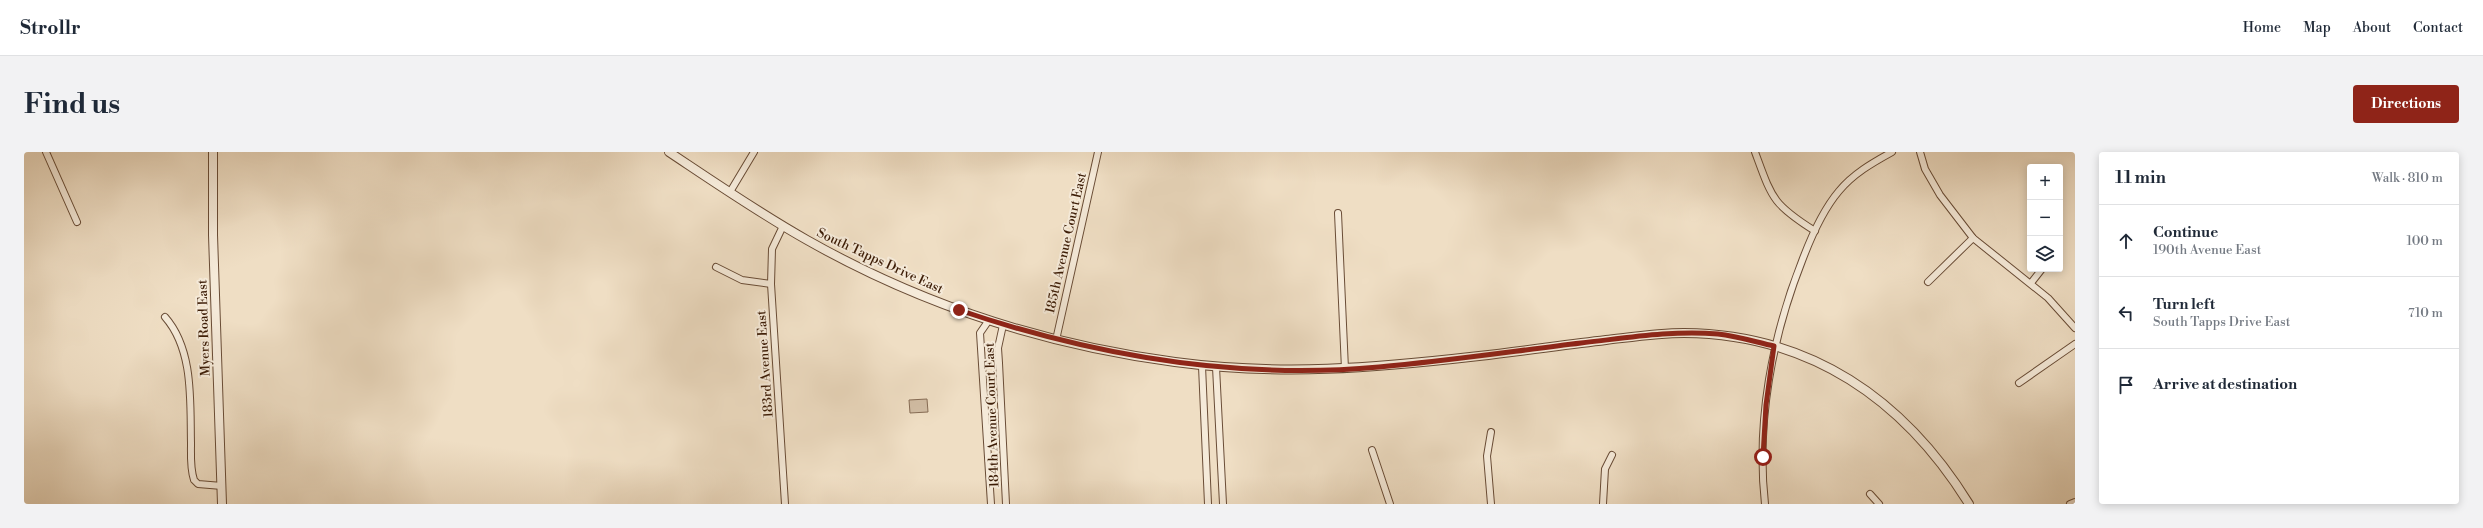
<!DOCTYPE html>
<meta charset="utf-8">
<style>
:root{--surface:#fff;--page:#f2f2f3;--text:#1f2937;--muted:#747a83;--line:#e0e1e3;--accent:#8f2418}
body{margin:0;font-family:"Libre Bodoni",serif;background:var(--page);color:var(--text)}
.controls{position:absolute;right:12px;top:12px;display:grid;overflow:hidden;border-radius:4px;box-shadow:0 2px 10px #0003}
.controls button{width:36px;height:36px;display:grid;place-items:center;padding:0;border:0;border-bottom:1px solid var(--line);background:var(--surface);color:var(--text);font:20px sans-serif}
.stop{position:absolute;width:12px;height:12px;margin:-9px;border:3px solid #8f2418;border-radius:50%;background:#fff}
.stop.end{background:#8f2418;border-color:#fff;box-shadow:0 1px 4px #0008}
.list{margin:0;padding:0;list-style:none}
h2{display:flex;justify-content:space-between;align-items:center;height:52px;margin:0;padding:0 16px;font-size:17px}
h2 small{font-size:13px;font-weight:400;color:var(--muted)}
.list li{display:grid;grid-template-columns:26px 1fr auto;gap:12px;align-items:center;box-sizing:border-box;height:72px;padding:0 16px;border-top:1px solid var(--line)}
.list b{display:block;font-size:15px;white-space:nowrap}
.list p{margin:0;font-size:13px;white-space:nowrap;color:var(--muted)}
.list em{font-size:13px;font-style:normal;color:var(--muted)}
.icon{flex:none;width:22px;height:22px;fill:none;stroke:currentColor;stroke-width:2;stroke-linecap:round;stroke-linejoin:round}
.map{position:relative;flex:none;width:2051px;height:352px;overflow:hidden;border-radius:4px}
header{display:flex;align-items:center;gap:24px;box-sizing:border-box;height:56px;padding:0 20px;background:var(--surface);border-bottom:1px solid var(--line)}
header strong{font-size:19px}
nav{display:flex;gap:22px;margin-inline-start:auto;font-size:14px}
.intro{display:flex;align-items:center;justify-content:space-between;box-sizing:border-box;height:96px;padding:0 24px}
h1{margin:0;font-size:28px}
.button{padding:10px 18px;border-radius:4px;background:var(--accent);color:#fff;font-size:14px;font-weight:700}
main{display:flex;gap:24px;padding:0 24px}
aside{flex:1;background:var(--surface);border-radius:4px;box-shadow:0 2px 10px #0003}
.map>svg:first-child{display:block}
.green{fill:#d1bda4;stroke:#866c55}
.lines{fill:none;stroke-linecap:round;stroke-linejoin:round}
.minor-casing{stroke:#694c36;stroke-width:8}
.tertiary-casing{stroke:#694c36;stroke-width:10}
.minor{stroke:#f5ead9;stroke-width:6}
.tertiary{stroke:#f5ead9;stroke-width:8}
.route{stroke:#8f2418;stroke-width:5}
.labels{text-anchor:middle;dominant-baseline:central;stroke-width:4;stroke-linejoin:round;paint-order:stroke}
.street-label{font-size:13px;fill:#3c1c06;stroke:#f5ead9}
</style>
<header>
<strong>Strollr</strong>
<nav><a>Home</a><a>Map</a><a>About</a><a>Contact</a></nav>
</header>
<div class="intro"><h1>Find us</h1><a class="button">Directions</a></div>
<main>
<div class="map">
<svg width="2051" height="352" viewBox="0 0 2051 352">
<rect width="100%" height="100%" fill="#efdec4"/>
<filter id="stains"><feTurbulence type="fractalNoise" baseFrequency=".005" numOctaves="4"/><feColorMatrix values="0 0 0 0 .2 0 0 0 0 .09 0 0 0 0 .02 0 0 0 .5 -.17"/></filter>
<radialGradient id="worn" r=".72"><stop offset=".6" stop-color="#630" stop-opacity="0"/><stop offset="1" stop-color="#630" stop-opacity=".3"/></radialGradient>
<!-- green -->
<polygon class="green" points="903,247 904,260 886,261 885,248"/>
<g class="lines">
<defs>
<g id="minor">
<polyline points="22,0 53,70"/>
<path d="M 1731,0 C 1748,46 1748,52 1791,79"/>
<polyline points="1896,0 1901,17 1916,43 1949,86 2024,146 2051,176"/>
<polyline points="706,40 730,0"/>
<polyline points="1314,61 1321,217"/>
<polyline points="759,74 748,97 747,132 761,352"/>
<polyline points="692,115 718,128 747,132"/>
<polyline points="1904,130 1949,86"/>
<polyline points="2007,131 2018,117"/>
<path d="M 141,165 C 170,198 166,250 167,291 C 167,304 166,316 170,328 L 174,332 L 198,334"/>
<polyline points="965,168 956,181 967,352"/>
<polyline points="979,173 974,196 975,211 982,352"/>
<polyline points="1032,188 1074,0"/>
<polyline points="1178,214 1184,352"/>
<polyline points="1192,215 1199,352"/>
<polyline points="1995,231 2051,192"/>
<polyline points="1467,280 1463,304 1467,352"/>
<polyline points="1348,298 1366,352"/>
<polyline points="1846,342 1855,352"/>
<polyline points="1579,352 1581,317 1588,303"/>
<path d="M 1741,352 C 1732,270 1748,185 1778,109 C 1787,85 1798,59 1815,39 C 1829,22 1848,11 1868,0"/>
<polyline points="2046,352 2051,350"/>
</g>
<g id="tertiary">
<polyline points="189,0 189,83 198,352"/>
<path d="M 645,0 C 690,30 735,61 783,88 C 896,152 1022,193 1151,210 C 1256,224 1351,216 1455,204 C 1498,199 1540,193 1582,188 C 1608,185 1634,181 1660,181 C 1786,182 1880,247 1945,352"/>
</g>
</defs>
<!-- minor casing -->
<use href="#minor" class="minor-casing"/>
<!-- tertiary casing -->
<use href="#tertiary" class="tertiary-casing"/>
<!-- minor -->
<use href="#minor" class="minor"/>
<!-- tertiary -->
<use href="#tertiary" class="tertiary"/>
</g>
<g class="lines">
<!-- route -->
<path class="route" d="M 935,158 C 1070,204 1212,228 1355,215 C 1423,209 1490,199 1557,191 C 1602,186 1648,178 1694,182 C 1713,184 1732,190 1750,194 L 1742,253 L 1739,305"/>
</g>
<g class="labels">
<!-- street labels -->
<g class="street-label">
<text transform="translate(1042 91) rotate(-77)">185th Avenue Court East</text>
<text transform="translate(856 109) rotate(25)">South Tapps Drive East</text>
<text transform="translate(180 176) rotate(-92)">Myers Road East</text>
<text transform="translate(741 212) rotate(-94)">183rd Avenue East</text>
<text transform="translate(968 263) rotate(-92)">184th Avenue Court East</text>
</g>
</g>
<rect width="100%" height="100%" filter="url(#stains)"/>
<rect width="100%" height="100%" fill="url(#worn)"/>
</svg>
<div class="controls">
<button>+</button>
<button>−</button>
<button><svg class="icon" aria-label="layers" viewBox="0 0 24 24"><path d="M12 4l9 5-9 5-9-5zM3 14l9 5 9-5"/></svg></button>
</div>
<div class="stop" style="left:1739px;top:305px"></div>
<div class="stop end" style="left:935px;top:158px"></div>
</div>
<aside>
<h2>11 min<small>Walk · 810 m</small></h2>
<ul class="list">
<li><svg class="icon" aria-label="ahead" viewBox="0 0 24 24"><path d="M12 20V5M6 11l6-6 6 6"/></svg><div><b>Continue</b><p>190th Avenue East</p></div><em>100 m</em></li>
<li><svg class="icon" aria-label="left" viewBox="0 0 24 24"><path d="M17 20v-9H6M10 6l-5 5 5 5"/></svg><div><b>Turn left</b><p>South Tapps Drive East</p></div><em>710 m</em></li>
<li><svg class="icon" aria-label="arrive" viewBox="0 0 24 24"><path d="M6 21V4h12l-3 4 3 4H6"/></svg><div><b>Arrive at destination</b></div></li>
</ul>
</aside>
</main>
